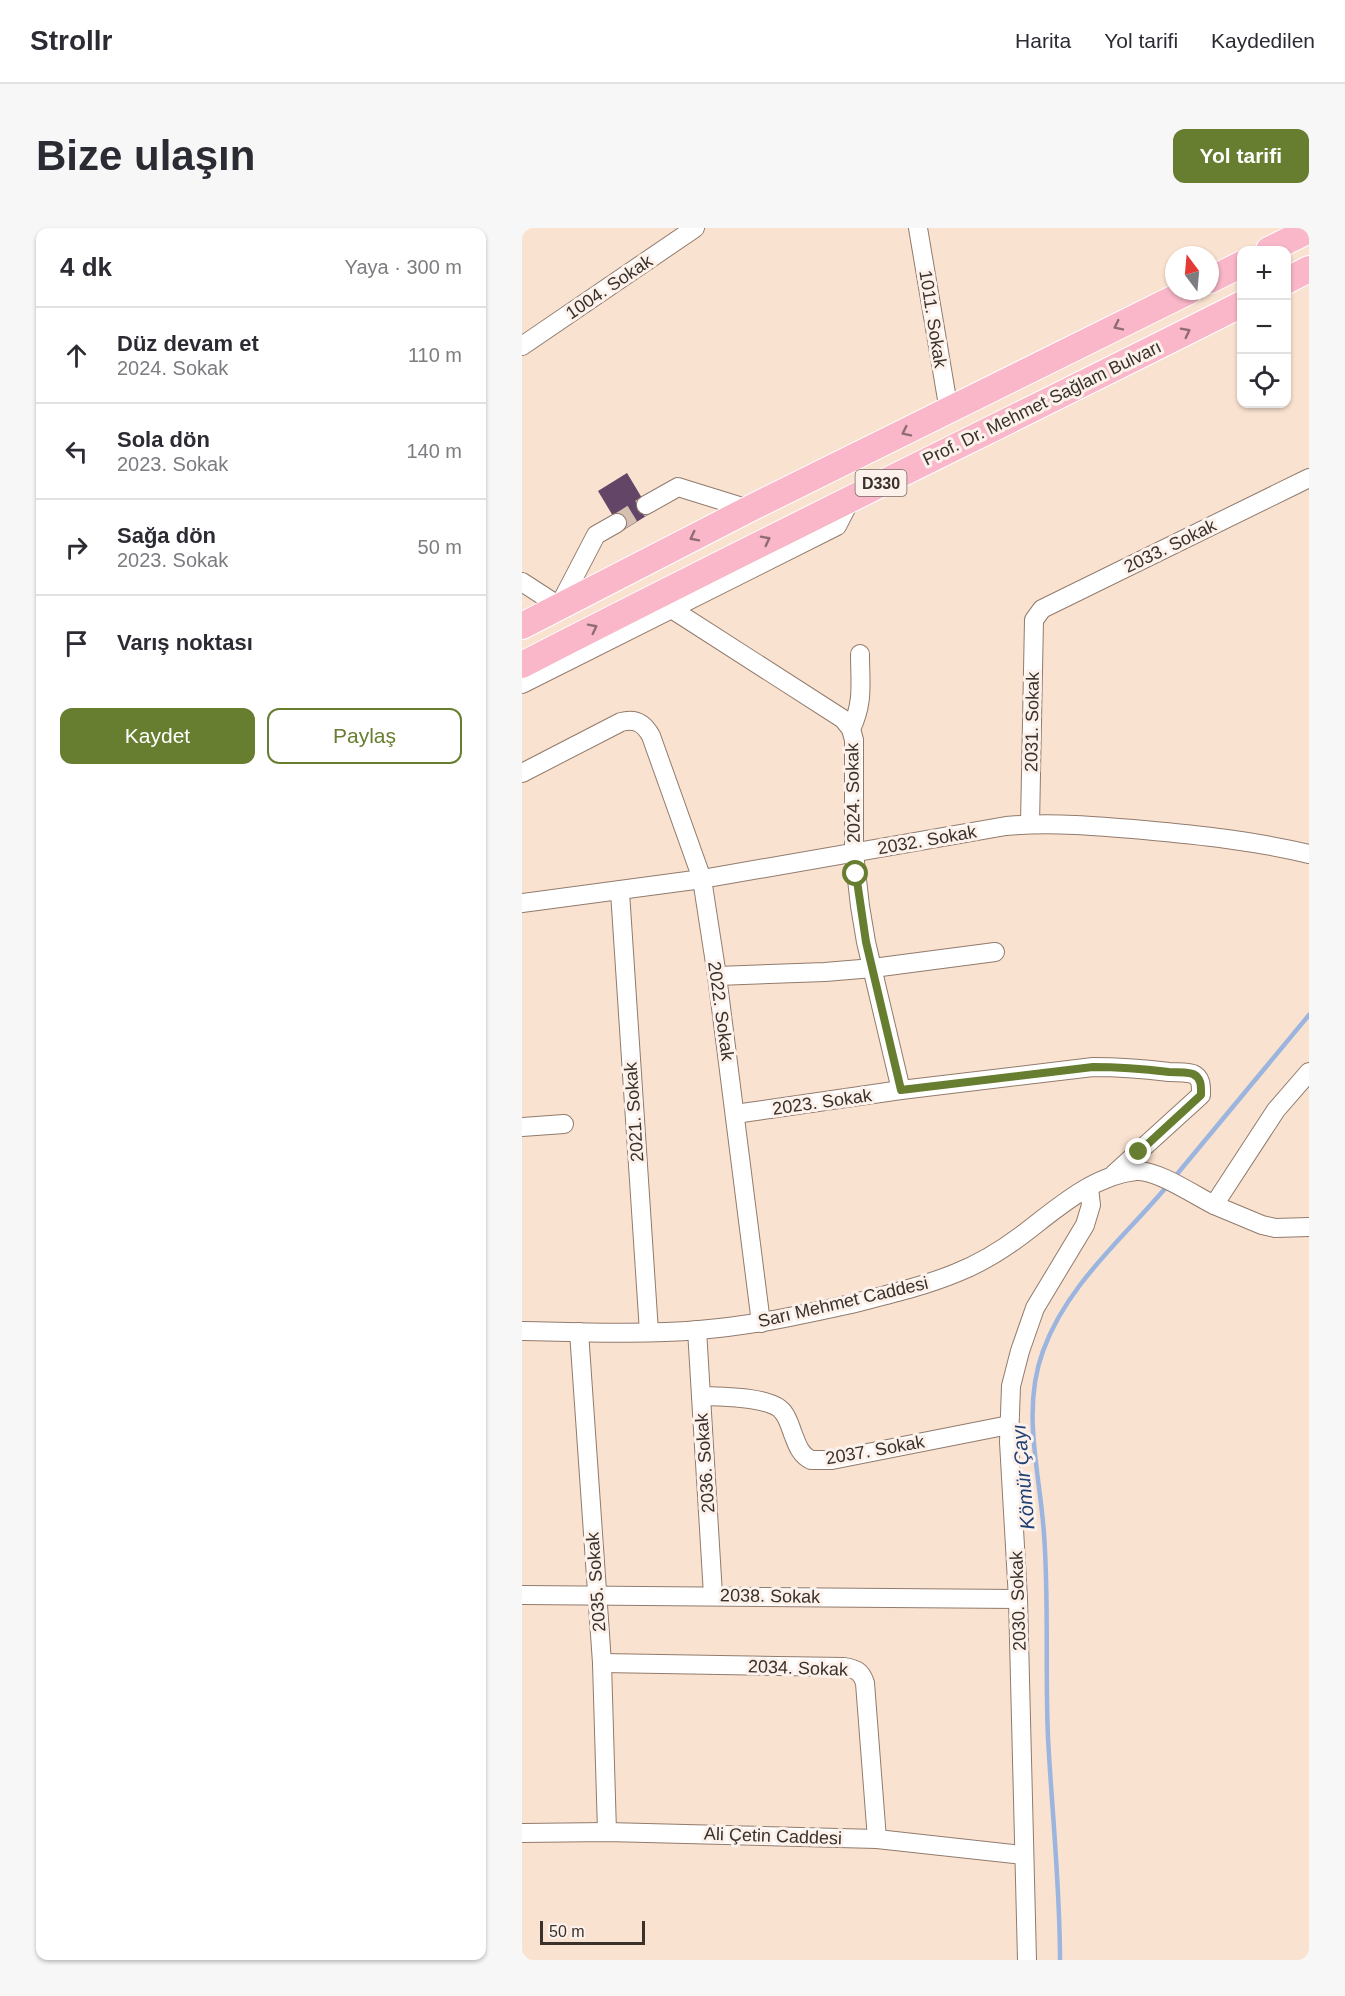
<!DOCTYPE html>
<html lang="tr">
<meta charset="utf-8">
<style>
:root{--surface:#fff;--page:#f7f7f7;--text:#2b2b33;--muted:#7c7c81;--line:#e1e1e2;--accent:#677d2f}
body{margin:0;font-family:Arial,sans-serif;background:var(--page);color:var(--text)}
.controls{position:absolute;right:18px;top:18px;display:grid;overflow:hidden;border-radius:12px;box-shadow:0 2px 4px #0004}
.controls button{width:54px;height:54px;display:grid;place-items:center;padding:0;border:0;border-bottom:2px solid var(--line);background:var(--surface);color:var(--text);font:30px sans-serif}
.compass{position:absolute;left:643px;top:18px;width:54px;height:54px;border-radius:50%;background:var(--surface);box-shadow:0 2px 4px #0004;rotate:344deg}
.scale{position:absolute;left:18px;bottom:15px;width:105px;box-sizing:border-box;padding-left:6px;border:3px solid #3a312b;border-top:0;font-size:16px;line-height:21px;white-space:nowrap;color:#3a312b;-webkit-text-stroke:4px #fcf2eb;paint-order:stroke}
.stop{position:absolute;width:18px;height:18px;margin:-14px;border:4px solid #677d2f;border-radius:50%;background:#fff}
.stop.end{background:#677d2f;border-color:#fff;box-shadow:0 2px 6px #0008}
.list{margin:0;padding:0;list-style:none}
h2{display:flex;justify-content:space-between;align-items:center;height:78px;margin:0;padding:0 24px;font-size:26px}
h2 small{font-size:20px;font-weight:400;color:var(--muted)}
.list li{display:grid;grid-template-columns:39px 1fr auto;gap:18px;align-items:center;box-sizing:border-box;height:96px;padding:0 24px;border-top:2px solid var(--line)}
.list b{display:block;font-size:22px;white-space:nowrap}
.list p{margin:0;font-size:20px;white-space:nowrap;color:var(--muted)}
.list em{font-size:20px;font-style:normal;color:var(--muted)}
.actions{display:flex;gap:12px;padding:18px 24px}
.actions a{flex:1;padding:14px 0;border:2px solid var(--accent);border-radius:12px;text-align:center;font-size:21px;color:var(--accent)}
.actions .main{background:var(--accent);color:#fff}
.icon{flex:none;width:33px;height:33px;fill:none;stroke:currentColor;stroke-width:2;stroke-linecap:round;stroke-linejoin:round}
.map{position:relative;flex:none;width:787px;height:1732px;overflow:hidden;border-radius:12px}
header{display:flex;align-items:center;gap:36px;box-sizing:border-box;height:84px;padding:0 30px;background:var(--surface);border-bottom:2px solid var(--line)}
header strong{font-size:28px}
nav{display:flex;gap:33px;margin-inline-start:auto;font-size:21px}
.intro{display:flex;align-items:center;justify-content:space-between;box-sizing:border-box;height:144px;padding:0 36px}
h1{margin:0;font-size:42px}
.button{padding:15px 27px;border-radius:12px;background:var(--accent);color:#fff;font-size:21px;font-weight:700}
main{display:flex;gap:36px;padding:0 36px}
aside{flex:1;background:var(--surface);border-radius:12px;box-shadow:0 2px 4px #0004}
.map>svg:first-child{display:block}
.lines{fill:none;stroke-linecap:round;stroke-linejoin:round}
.stream{stroke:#9bb5df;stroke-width:4.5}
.building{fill:#634568}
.minor-tunnel{stroke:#d4bfb0;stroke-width:18;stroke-dasharray:18 9;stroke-linecap:butt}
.minor-casing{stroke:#917b6c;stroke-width:20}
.highway-casing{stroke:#fff;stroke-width:28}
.minor{stroke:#fff;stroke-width:18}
.highway{stroke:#f9b7c9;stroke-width:26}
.oneway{stroke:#906d72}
.route{stroke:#677d2f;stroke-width:8}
.labels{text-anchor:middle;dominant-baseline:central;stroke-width:6;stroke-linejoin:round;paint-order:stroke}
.shield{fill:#fcf2eb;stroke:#746b65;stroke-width:1.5}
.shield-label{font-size:16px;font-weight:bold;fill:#3a312b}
.street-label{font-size:18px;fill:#3a312b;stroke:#fcf2eb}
.water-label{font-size:20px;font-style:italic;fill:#214075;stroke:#fcf2eb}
</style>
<header>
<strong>Strollr</strong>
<nav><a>Harita</a><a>Yol tarifi</a><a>Kaydedilen</a></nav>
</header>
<div class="intro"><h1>Bize ulaşın</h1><a class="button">Yol tarifi</a></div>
<main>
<aside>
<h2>4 dk<small>Yaya · 300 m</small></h2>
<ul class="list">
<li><svg class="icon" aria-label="ahead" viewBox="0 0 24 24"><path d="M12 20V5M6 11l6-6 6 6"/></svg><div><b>Düz devam et</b><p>2024. Sokak</p></div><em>110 m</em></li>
<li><svg class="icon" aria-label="left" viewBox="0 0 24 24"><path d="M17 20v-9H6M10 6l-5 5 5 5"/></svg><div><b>Sola dön</b><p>2023. Sokak</p></div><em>140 m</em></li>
<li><svg class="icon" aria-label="right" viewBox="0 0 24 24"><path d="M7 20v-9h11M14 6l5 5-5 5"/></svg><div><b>Sağa dön</b><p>2023. Sokak</p></div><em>50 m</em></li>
<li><svg class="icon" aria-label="arrive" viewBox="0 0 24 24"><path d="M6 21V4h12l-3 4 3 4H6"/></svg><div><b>Varış noktası</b></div></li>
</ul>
<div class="actions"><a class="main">Kaydet</a><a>Paylaş</a></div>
</aside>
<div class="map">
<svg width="787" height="1732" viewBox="0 0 787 1732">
<rect width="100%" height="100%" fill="#fae2d1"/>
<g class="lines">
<!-- stream -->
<g class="stream">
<polyline points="651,951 787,787"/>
<path d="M 538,1732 C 538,1658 530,1584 526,1510 C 523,1442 527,1374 522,1306 C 518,1245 499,1183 521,1123 C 545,1056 602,1010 646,957"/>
</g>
</g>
<!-- building -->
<polygon class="building" points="105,245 129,285 100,303 76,263"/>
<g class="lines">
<!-- minor-tunnel -->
<polyline class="minor-tunnel" points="95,295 124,277"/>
<defs>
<g id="minor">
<polyline points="396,0 427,183"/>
<polyline points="0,118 173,0"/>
<polyline points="124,277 156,259 227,281"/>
<polyline points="0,354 37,378 74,307 95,295"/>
<polyline points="131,369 321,491 329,501 332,512 332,625 338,678 344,714 379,862"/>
<polyline points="0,456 315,298 330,269"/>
<path d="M 329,501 C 342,474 338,455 338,426"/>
<path d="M 0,545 L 99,494 C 113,490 122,495 129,508 L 180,651 L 484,598 C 530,594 576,598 622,602 C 677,607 733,613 787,626"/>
<polyline points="508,596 512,392 520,381 787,250"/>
<polyline points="98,664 127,1104"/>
<polyline points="0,675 180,651 195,748 239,1095"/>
<polyline points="195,748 303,744 351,740 473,724"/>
<path d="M 213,886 L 379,862 L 571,839 C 597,839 622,841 647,844 C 654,844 664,844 671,846 C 680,850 679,859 679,867 L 592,946"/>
<polyline points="0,899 42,896"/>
<polyline points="692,977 740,997 753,1000 787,999"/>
<polyline points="175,1102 191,1367"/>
<path d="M 0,1103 C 59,1104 118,1107 177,1102 C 229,1098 279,1087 329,1076 C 364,1067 400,1059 434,1045 C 457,1036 480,1022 500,1007 C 533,982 571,947 614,943 C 634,941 674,968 692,977 L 754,882 L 787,844"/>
<polyline points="57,1104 80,1435 85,1604"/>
<path d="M 179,1168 C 199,1169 249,1168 261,1184 C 266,1190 268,1198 271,1206 C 275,1216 278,1227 289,1232 L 310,1232 L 487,1197"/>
<polyline points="0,1367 496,1371"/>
<path d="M 80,1435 L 322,1439 C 334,1441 339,1443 343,1455 L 355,1611"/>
<polyline points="0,1605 85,1604 355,1611 501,1627"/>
<polyline points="505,1732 496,1371 487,1214 489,1158 498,1123 513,1080 563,997 569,977 567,960"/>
</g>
<g id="highway">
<polyline points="747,22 787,2"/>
<polyline points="688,52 720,36"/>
<polyline points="764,53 787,41"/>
<polyline points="0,398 227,281 667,63"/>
<path d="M 0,437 C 238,314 480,197 720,76"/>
</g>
</defs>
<!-- minor casing -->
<use href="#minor" class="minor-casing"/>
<!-- highway casing -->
<use href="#highway" class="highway-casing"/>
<!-- minor -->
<use href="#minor" class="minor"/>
<!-- highway -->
<use href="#highway" class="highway"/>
</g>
<!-- one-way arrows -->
<defs><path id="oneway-chevron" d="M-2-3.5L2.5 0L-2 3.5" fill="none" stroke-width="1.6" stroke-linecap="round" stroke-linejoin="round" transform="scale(1.5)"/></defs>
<g class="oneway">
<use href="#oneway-chevron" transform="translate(596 98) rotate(154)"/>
<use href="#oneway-chevron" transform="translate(664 104) rotate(-27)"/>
<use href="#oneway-chevron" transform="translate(384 204) rotate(154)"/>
<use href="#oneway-chevron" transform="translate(172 309) rotate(153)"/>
<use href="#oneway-chevron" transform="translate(244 312) rotate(-27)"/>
<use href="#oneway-chevron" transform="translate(71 400) rotate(-27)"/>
</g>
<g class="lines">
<!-- route -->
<path class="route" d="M 334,646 L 344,714 L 379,862 L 571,839 C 597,839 622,841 647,844 C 654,844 665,844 671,846 C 680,850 679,859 679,867 L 617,924"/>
</g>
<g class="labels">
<!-- shield labels -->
<rect class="shield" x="333.5" y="242" width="51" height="26" rx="4.5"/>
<g class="shield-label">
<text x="359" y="255">D330</text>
</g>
<!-- street labels -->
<g class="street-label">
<text transform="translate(87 59) rotate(-34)">1004. Sokak</text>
<text transform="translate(411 91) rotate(81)">1011. Sokak</text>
<text transform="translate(520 175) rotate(-26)">Prof. Dr. Mehmet Sağlam Bulvarı</text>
<text transform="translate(648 318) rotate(-26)">2033. Sokak</text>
<text transform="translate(510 494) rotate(-89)">2031. Sokak</text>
<text transform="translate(331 565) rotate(-91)">2024. Sokak</text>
<text transform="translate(405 612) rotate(-10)">2032. Sokak</text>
<text transform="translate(199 783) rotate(82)">2022. Sokak</text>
<text transform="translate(300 874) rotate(-8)">2023. Sokak</text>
<text transform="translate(112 884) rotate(-94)">2021. Sokak</text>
<text transform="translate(321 1074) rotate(-13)">Sarı Mehmet Caddesi</text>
<text transform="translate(353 1222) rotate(-10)">2037. Sokak</text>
<text transform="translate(183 1235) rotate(-94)">2036. Sokak</text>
<text transform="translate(74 1354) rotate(-94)">2035. Sokak</text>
<text transform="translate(248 1368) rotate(1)">2038. Sokak</text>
<text transform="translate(496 1373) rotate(-92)">2030. Sokak</text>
<text transform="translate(276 1440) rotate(2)">2034. Sokak</text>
<text transform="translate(251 1608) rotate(2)">Ali Çetin Caddesi</text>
</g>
<!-- water labels -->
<g class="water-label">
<text transform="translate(501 1249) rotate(-95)">Kömür Çayı</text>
</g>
</g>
</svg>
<div class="controls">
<button>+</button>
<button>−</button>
<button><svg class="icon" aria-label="locate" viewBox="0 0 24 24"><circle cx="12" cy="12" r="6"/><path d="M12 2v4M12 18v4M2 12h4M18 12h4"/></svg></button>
</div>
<svg class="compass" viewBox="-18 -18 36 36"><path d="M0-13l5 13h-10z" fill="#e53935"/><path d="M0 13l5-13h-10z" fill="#7c7c81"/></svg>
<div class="scale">50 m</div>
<div class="stop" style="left:334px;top:646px"></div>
<div class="stop end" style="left:617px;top:924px"></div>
</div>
</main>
